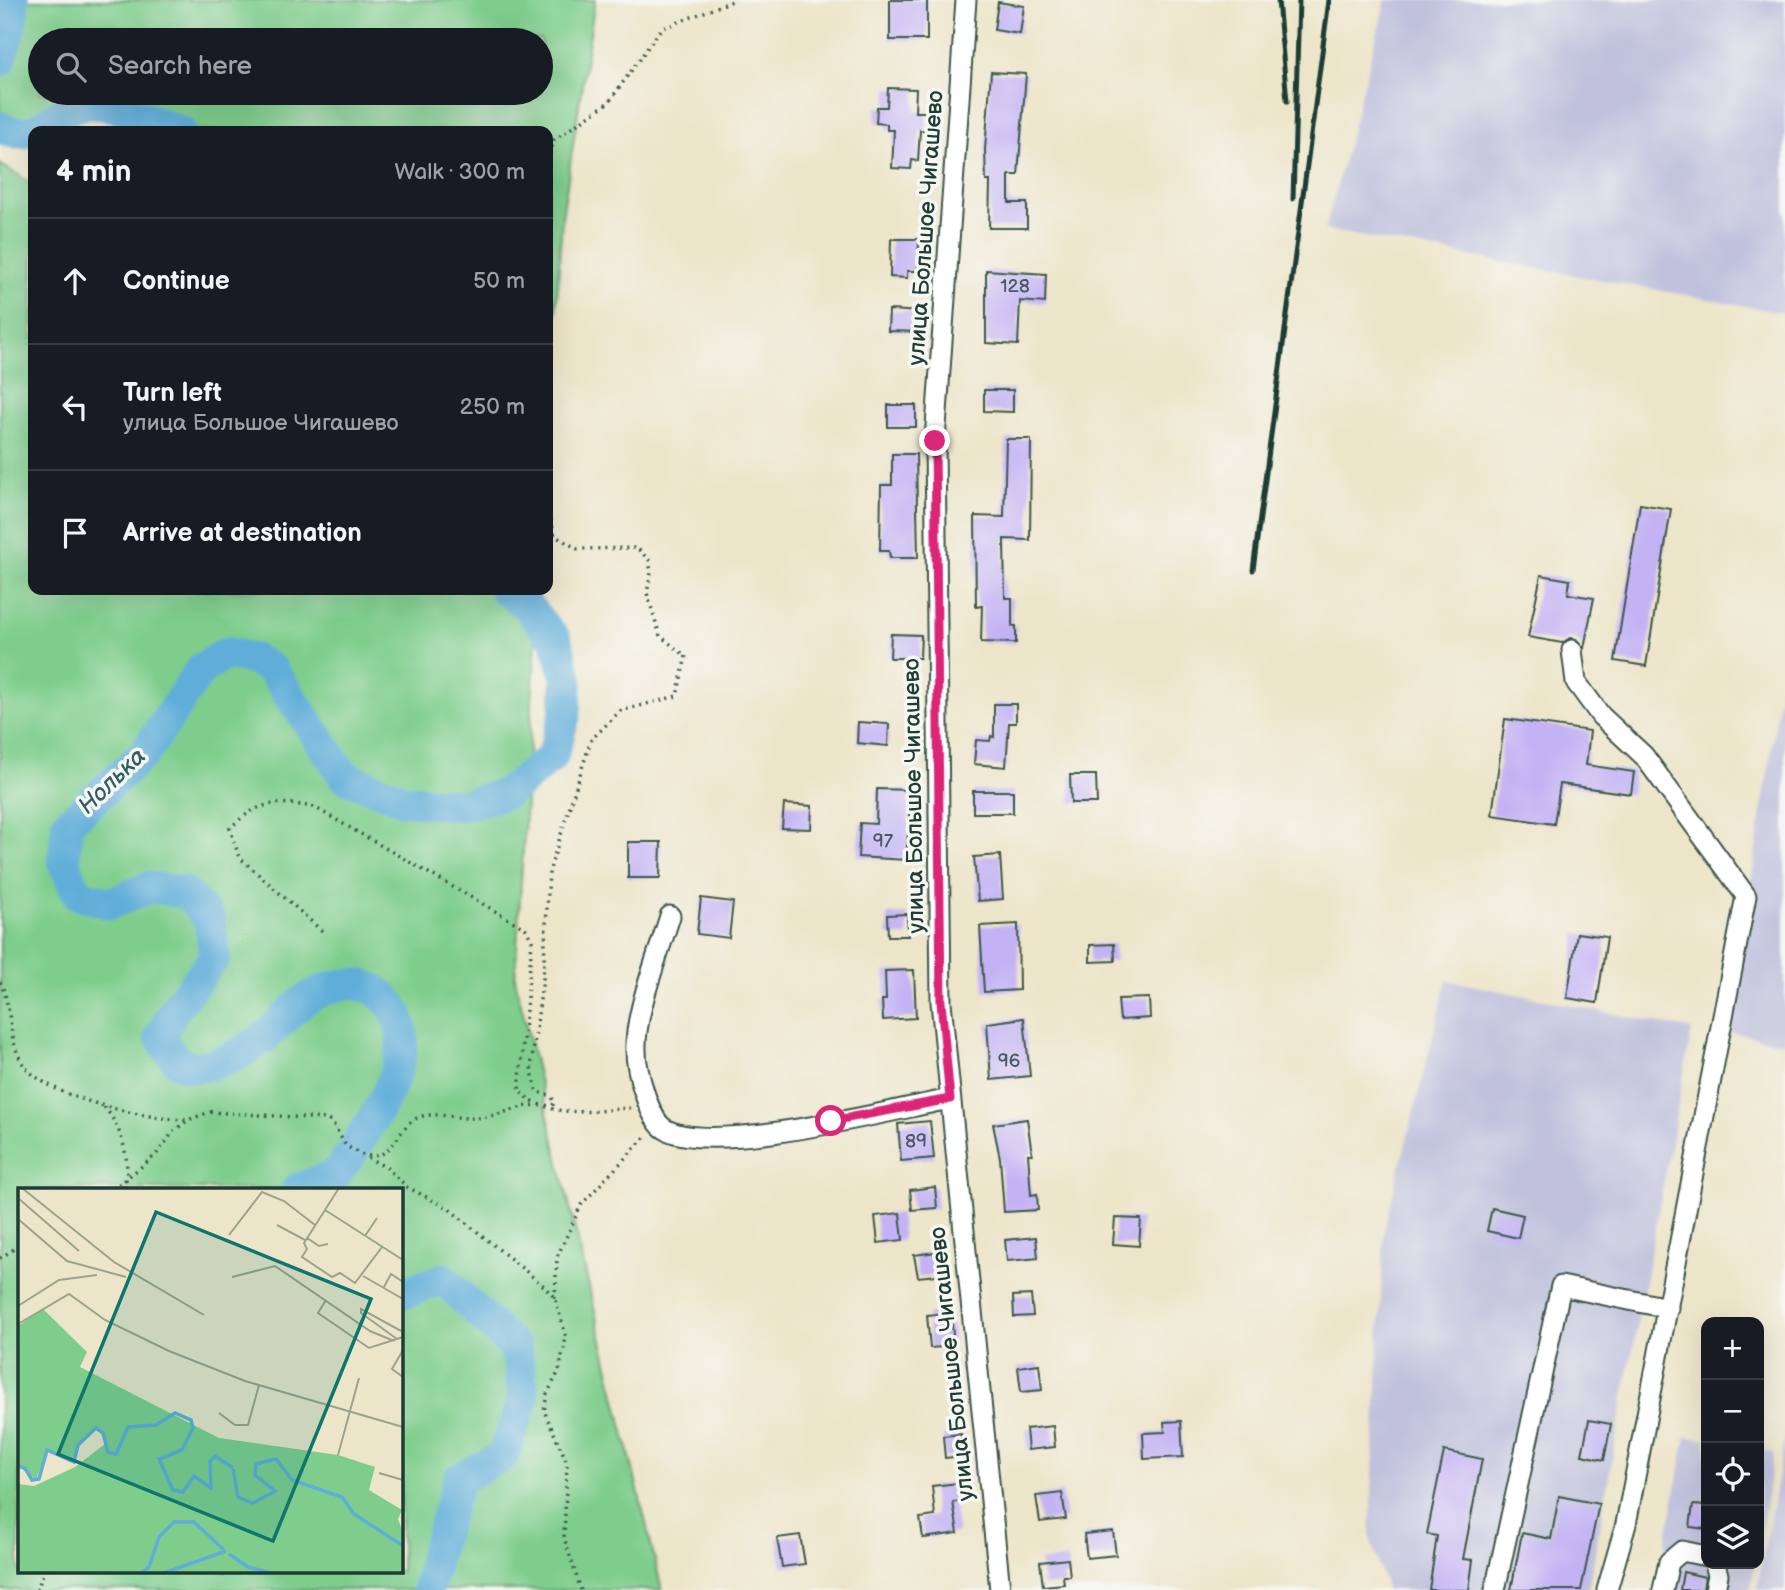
<!DOCTYPE html>
<meta charset="utf-8">
<style>
:root{--surface:#171b24;--page:#242831;--text:#f1f3f6;--muted:#9ea1a6;--line:#363941}
body{margin:0;font-family:"Balsamiq Sans",sans-serif;background:var(--page);color:var(--text)}
.controls{position:absolute;right:21px;bottom:21px;display:grid;overflow:hidden;border-radius:14px;box-shadow:0 7px 28px #0002}
.controls button{width:63px;height:63px;display:grid;place-items:center;padding:0;border:0;border-bottom:2px solid var(--line);background:var(--surface);color:var(--text);font:35px sans-serif}
.stop{position:absolute;width:21px;height:21px;margin:-16px;border:5px solid #db2777;border-radius:50%;background:#fff}
.stop.end{background:#db2777;border-color:#fff;box-shadow:0 2px 7px #0008}
.list{margin:0;padding:0;list-style:none}
h2{display:flex;justify-content:space-between;align-items:center;height:91px;margin:0;padding:0 28px;font-size:30px}
h2 small{font-size:23px;font-weight:400;color:var(--muted)}
.list li{display:grid;grid-template-columns:46px 1fr auto;gap:21px;align-items:center;box-sizing:border-box;height:126px;padding:0 28px;border-top:2px solid var(--line)}
.list b{display:block;font-size:26px;white-space:nowrap}
.list p{margin:0;font-size:23px;white-space:nowrap;color:var(--muted)}
.list em{font-size:23px;font-style:normal;color:var(--muted)}
.icon{flex:none;width:38px;height:38px;fill:none;stroke:currentColor;stroke-width:2;stroke-linecap:round;stroke-linejoin:round}
.map{position:relative;flex:none;width:1785px;height:1590px;overflow:hidden}
.search{position:absolute;background:var(--surface);box-shadow:0 7px 28px #0002;left:28px;top:28px;width:525px;height:77px;display:flex;align-items:center;gap:18px;box-sizing:border-box;padding:0 24px;border-radius:38px;color:var(--muted);font-size:26px}
.panel{position:absolute;background:var(--surface);box-shadow:0 7px 28px #0002;left:28px;top:126px;width:525px;height:469px;border-radius:14px}
.map>svg:first-child{display:block}
.industrial{fill:#c0c2dd}
.green{fill:#7ecd8c;stroke:#4e8560;stroke-width:2;fill-rule:evenodd}
.lines{fill:none;stroke-linecap:round;stroke-linejoin:round}
.river{stroke:#5fadd9;stroke-width:32}
.building{fill:#c3b3f4}
.minor-casing{stroke:#3e564a;stroke-width:23}
.path{stroke:#3e564a;stroke-width:3.5;stroke-dasharray:2 5;stroke-linecap:butt}
.minor{stroke:#fff;stroke-width:19}
.rail{stroke:#1f3d34;stroke-width:5}
.route{stroke:#db2777;stroke-width:9}
.labels{text-anchor:middle;dominant-baseline:central;stroke-width:7;stroke-linejoin:round;paint-order:stroke}
.number-label{font-size:19px;fill:#485a64}
.street-label{font-size:23px;fill:#1f3d34;stroke:#f6f6f2}
.water-label{font-size:24px;font-style:italic;fill:#325f66;stroke:#f6f6f2}
.inset-river{fill:none;stroke:#5fadd9;stroke-width:3.5}
.inset-road{fill:none;stroke:#9ba28d;stroke-width:2}
.view{fill:#0f766e;fill-opacity:0.15;stroke:#0f766e;stroke-width:3.5}
.inset-edge{fill:none;stroke:#1f3d34;stroke-width:3.5}
</style>
<div class="map">
<svg width="1785" height="1590" viewBox="0 0 1785 1590">
<rect width="100%" height="100%" fill="#f6f6f2"/>
<filter id="ink" filterUnits="userSpaceOnUse"><feTurbulence type="fractalNoise" baseFrequency=".0143" numOctaves="2"/><feDisplacementMap in="SourceGraphic" scale="14" xChannelSelector="R" yChannelSelector="G"/><feConvolveMatrix kernelMatrix="1 2 1 2 8 2 1 2 1" color-interpolation-filters="sRGB"/></filter>
<filter id="wash" filterUnits="userSpaceOnUse"><feTurbulence type="fractalNoise" baseFrequency=".00686" numOctaves="4" result="noise"/><feDisplacementMap in="SourceGraphic" scale="28" xChannelSelector="R" yChannelSelector="G"/><feGaussianBlur stdDeviation="1.57" result="paint"/><feColorMatrix in="noise" values="0 0 0 0 0 0 0 0 0 0 0 0 0 0 0 0 0 1.4 0 .05"/><feComposite in="paint" operator="in"/></filter>
<g filter="url(#wash)">
<rect width="100%" height="100%" fill="#ede5c9"/>
<!-- industrial -->
<g class="industrial">
<polygon points="1386,0 1785,0 1785,313 1325,230"/>
<polygon points="1785,661 1785,1043 1728,1032"/>
<polygon points="1447,980 1692,1030 1588,1590 1387,1590 1370,1537 1384,1230"/>
<polygon points="1785,1435 1785,1590 1757,1590"/>
<polygon points="1686,1436 1706,1440 1706,1564 1755,1564 1750,1590 1657,1590"/>
<polygon points="1759,1450 1774,1453 1759,1542"/>
</g>
<!-- green -->
<g class="green">
<path d="M 13,0 L 595,0 L 562,217 L 548,442 L 548,131 L 180,131 L 104,104 L 74,106 L 40,130 L 10,132 L 0,127 L 0,61 L 12,20 ZM 40,40 L 541,40 L 541,93 L 40,93 Z"/>
<path d="M 0,164 L 33,184 L 33,590 L 539,590 L 515,979 L 662,1590 L 0,1590 ZM 19,1189 L 401,1189 L 401,1571 L 19,1571 Z"/>
</g>
<g class="lines">
<!-- river -->
<g class="river">
<polyline points="0,61 12,20 13,0"/>
<path d="M 0,127 C 34,145 47,116 74,107 C 107,95 149,122 180,131"/>
<path d="M 355,1147 C 376,1114 417,1056 397,1015 C 379,978 345,978 311,996 C 295,1005 281,1023 267,1035 C 249,1049 217,1068 194,1067 C 176,1066 168,1050 160,1036 L 176,1007 L 215,957 L 209,919 L 186,893 L 150,887 L 110,904 L 78,894 L 64,863 L 67,824 L 144,754 L 201,669 L 227,653 L 255,660 L 272,670 L 345,777 L 404,800 L 464,805 L 507,793 L 552,757 L 565,715 L 567,679 L 556,640 L 525,604 L 505,590"/>
<polyline points="297,1189 334,1176 352,1153"/>
<polyline points="401,1294 443,1279 516,1349 524,1398 503,1456 459,1479 436,1552 428,1590"/>
</g>
</g>
<g id="blocks">
<!-- building -->
<g class="building">
<rect x="890" y="0" width="37" height="40"/>
<polygon points="998,2 1024,6 1020,34 994,30"/>
<polygon points="991,72 1026,74 1018,175 1009,175 1009,203 1027,203 1027,228 989,228 990,181 986,181 985,150"/>
<polygon points="888,88 916,89 915,112 927,112 926,131 920,130 918,161 912,160 911,169 892,168 894,130 887,130 887,124 876,123 877,107 887,107"/>
<polygon points="891,239 919,239 918,271 907,271 907,278 890,277"/>
<polygon points="986,270 1046,274 1045,303 1020,301 1018,345 986,343"/>
<polygon points="889,310 922,312 921,332 888,331"/>
<polygon points="984,390 1013,390 1013,412 984,411"/>
<rect x="888" y="405" width="28" height="22"/>
<polygon points="1006,439 1031,439 1030,540 1004,539 1005,598 1012,598 1012,626 1016,626 1016,643 981,642 982,606 976,607 975,516 1004,517"/>
<polygon points="892,454 916,454 918,558 890,558 889,551 880,551 881,485 892,485"/>
<polygon points="1640,504 1671,509 1646,666 1615,661"/>
<polygon points="1541,575 1570,580 1568,594 1594,598 1584,648 1576,639 1570,638 1562,643 1528,637"/>
<polygon points="891,634 921,635 920,658 890,658"/>
<polygon points="994,704 1016,704 1016,723 1009,723 1006,767 974,764 976,740 990,741 991,736 994,737"/>
<polygon points="1505,719 1590,731 1586,765 1634,772 1631,794 1560,784 1554,824 1492,815"/>
<polygon points="858,722 889,724 888,746 857,743"/>
<polygon points="1070,775 1096,775 1097,803 1071,803"/>
<polygon points="877,789 911,790 906,860 858,857 860,823 876,824"/>
<rect x="973" y="791" width="40" height="22"/>
<polygon points="784,804 812,806 811,829 782,828"/>
<polygon points="628,842 661,842 660,878 628,878"/>
<polygon points="1000,855 1003,899 978,901 974,857"/>
<polygon points="701,898 733,902 729,938 697,934"/>
<polygon points="907,914 908,936 888,936 887,915"/>
<polygon points="1018,924 1019,990 984,992 980,926"/>
<polygon points="1577,933 1607,937 1597,1003 1567,998"/>
<polygon points="1114,944 1115,961 1090,962 1090,945"/>
<polygon points="914,970 916,1018 883,1020 882,1000 886,1000 885,971"/>
<polygon points="1149,998 1150,1018 1120,1020 1118,999"/>
<polygon points="1024,1018 1030,1076 991,1080 987,1023"/>
<polygon points="1027,1119 1032,1154 1028,1154 1031,1195 1037,1194 1038,1210 1004,1212 1000,1158 993,1124"/>
<polygon points="930,1121 934,1158 901,1161 898,1124"/>
<polygon points="935,1187 937,1208 912,1210 910,1190"/>
<polygon points="1492,1208 1523,1215 1518,1238 1487,1231"/>
<polygon points="900,1213 903,1240 878,1243 875,1216"/>
<polygon points="1115,1218 1141,1219 1139,1246 1113,1244"/>
<polygon points="1036,1237 1038,1258 1007,1261 1005,1240"/>
<polygon points="943,1251 946,1274 918,1277 914,1255"/>
<polygon points="1031,1295 1033,1316 1014,1317 1013,1296"/>
<polygon points="951,1313 954,1346 930,1348 927,1315"/>
<polygon points="1039,1364 1042,1390 1021,1392 1018,1367"/>
<polygon points="1589,1420 1611,1424 1604,1460 1582,1455"/>
<polygon points="1181,1421 1183,1457 1144,1459 1143,1433 1165,1432 1164,1422"/>
<polygon points="1053,1426 1055,1447 1028,1450 1026,1429"/>
<polygon points="961,1434 964,1456 945,1458 943,1436"/>
<polygon points="1444,1451 1482,1459 1463,1559 1473,1560 1469,1590 1429,1590 1437,1536 1427,1534"/>
<polygon points="967,1482 969,1500 953,1502 958,1533 923,1538 920,1518 935,1516 932,1486"/>
<polygon points="1062,1493 1066,1519 1040,1522 1036,1496"/>
<polygon points="1559,1496 1599,1504 1581,1590 1511,1590 1522,1533 1551,1539"/>
<polygon points="1693,1505 1706,1506 1706,1529 1690,1527"/>
<polygon points="1113,1531 1116,1555 1087,1558 1084,1534"/>
<polygon points="800,1535 805,1564 782,1567 777,1538"/>
<polygon points="1068,1559 1070,1576 1063,1576 1064,1584 1043,1586 1040,1562"/>
<polygon points="1683,1572 1705,1577 1703,1590 1680,1590"/>
</g>
</g>
</g>
<g filter="url(#ink)">
<use href="#blocks" fill-opacity="0" stroke="#3e564a" stroke-width="2"/>
<g class="lines">
<defs>
<g id="minor">
<polyline points="966,0 935,441 941,1002 1000,1590"/>
<polyline points="1572,650 1576,682 1601,716 1644,756 1746,896 1626,1524 1607,1590"/>
<path d="M 670,916 C 659,953 634,1014 636,1051 C 636,1069 649,1120 665,1129 C 712,1156 892,1110 950,1099"/>
<polyline points="1495,1590 1561,1286 1668,1308"/>
<polyline points="1663,1590 1669,1562 1682,1551 1706,1556"/>
<polyline points="1715,1590 1718,1575 1715,1564"/>
</g>
</defs>
<!-- minor casing -->
<use href="#minor" class="minor-casing"/>
<!-- path -->
<g class="path">
<polyline points="548,161 554,140 609,102 661,29 735,0"/>
<polyline points="548,407 548,442"/>
<path d="M 322,931 L 239,857 L 230,828 C 260,800 275,801 314,807 L 526,929 L 532,941 L 519,1091 C 551,1120 591,1111 630,1108"/>
<path d="M 0,982 C 13,1007 7,1041 24,1065 C 47,1098 147,1119 186,1120"/>
<path d="M 104,1107 C 122,1127 132,1163 124,1189"/>
<path d="M 368,1156 C 396,1158 396,1128 417,1118 C 434,1110 459,1120 477,1118 C 505,1116 522,1101 552,1106 L 555,1102 L 550,1095 L 537,1092 L 531,1067 L 543,978 L 549,872 L 591,740 L 620,711 L 677,696 L 686,656 L 660,636 L 647,593 L 651,573 L 649,560 L 637,548 L 578,549 L 555,536 L 548,508"/>
<polyline points="113,1189 156,1155 174,1131 188,1120 210,1112 327,1119 333,1124 346,1146 387,1168 407,1187 448,1208 544,1286 555,1298 566,1337 559,1371 547,1394 544,1411 567,1462 564,1538 581,1590"/>
<polyline points="0,1258 19,1246"/>
<polyline points="555,1298 557,1257 581,1205 646,1136"/>
<polyline points="37,1590 44,1571"/>
</g>
<!-- minor -->
<use href="#minor" class="minor"/>
<!-- rail -->
<g class="rail">
<polyline points="1278,0 1287,101"/>
<polyline points="1293,199 1299,0"/>
<polyline points="1253,570 1329,0"/>
</g>
</g>
</g>
<g class="lines" filter="url(#ink)">
<!-- route -->
<polyline class="route" points="831,1121 950,1099 941,1002 935,441"/>
</g>
<g class="labels">
<!-- number labels -->
<g class="number-label">
<text x="1015" y="286">128</text>
<text x="883" y="841">97</text>
<text x="1009" y="1061">96</text>
<text x="916" y="1141">89</text>
</g>
<!-- street labels -->
<g class="street-label">
<text transform="translate(926 228) rotate(-86)">улица Большое Чигашево</text>
<text transform="translate(914 796) rotate(-91)">улица Большое Чигашево</text>
<text transform="translate(952 1364) rotate(-96)">улица Большое Чигашево</text>
</g>
<!-- water labels -->
<g class="water-label">
<text transform="translate(112 781) rotate(-44)">Нолька</text>
</g>
</g>
<!-- overview -->
<g transform="translate(18 1188)">
<rect width="385" height="385" fill="#ede5c9"/>
<path d="M 25,121 L 69,164 L 62,179 L 201,250 L 320,267 L 357,279 L 351,302 L 384,322 L 380,331 L 385,344 L 385,385 L 0,385 L 0,296 L 16,298 L 57,279 L 87,256 L 85,245 L 78,240 L 60,257 L 56,274 L 29,262 L 18,292 L 0,278 L 0,138 Z" fill="#7ecd8c"/>
<path class="inset-river" d="M 0,278 L 7,280 L 14,292 L 21,291 L 29,262 L 56,274 L 60,257 L 78,240 L 85,245 L 90,264 L 98,266 L 110,239 L 138,237 L 157,225 L 173,232 L 175,240 L 164,262 L 141,271 L 155,302 L 165,304 L 176,288 L 193,300 L 192,274 L 197,268 L 215,280M 215,281 L 220,309 L 235,315 L 257,303 L 237,287 L 238,276 L 258,271 L 274,292 L 324,309 L 336,326 L 385,358M 211,366 L 230,379 L 253,385M 123,385 L 131,379 L 141,349 L 156,334 L 176,334 L 206,362M 146,385 L 208,363"/>
<path class="inset-road" d="M 4,0 L 96,74 L 186,127M 321,0 L 286,55 L 289,61 L 284,69 L 314,89 L 322,85 L 337,95 L 364,59M 0,10 L 61,63M 307,22 L 385,72M 0,31 L 49,73 L 108,89M 259,37 L 287,52M 211,47 L 244,4 L 266,13 L 297,37M 347,48 L 359,30M 289,50 L 301,58 L 310,56M 345,88 L 385,111M 214,89 L 257,78 L 352,143 L 376,153M 366,99 L 373,86 L 385,94M 308,112 L 300,125 L 351,160 L 385,149M 0,118 L 41,92 L 79,87M 0,136 L 51,106 L 87,132 L 151,163 L 227,193 L 385,239M 379,151 L 343,125 L 343,121 L 385,144M 385,162 L 374,181 L 385,189M 201,225 L 217,237 L 230,237 L 241,197M 320,267 L 341,190M 361,285 L 385,292"/>
<path class="view" d="M 138,24 L 353,111 L 255,353 L 40,266 Z"/>
<rect width="385" height="385" class="inset-edge"/>
</g>
</svg>
<div class="controls">
<button>+</button>
<button>−</button>
<button><svg class="icon" aria-label="locate" viewBox="0 0 24 24"><circle cx="12" cy="12" r="6"/><path d="M12 2v4M12 18v4M2 12h4M18 12h4"/></svg></button>
<button><svg class="icon" aria-label="layers" viewBox="0 0 24 24"><path d="M12 4l9 5-9 5-9-5zM3 14l9 5 9-5"/></svg></button>
</div>
<div class="stop" style="left:831px;top:1121px"></div>
<div class="stop end" style="left:935px;top:441px"></div>
<div class="search"><svg class="icon" aria-label="search" viewBox="0 0 24 24"><circle cx="10" cy="10" r="6"/><path d="M15 15l6 6"/></svg>Search here</div>
<section class="panel">
<h2>4 min<small>Walk · 300 m</small></h2>
<ul class="list">
<li><svg class="icon" aria-label="ahead" viewBox="0 0 24 24"><path d="M12 20V5M6 11l6-6 6 6"/></svg><div><b>Continue</b></div><em>50 m</em></li>
<li><svg class="icon" aria-label="left" viewBox="0 0 24 24"><path d="M17 20v-9H6M10 6l-5 5 5 5"/></svg><div><b>Turn left</b><p>улица Большое Чигашево</p></div><em>250 m</em></li>
<li><svg class="icon" aria-label="arrive" viewBox="0 0 24 24"><path d="M6 21V4h12l-3 4 3 4H6"/></svg><div><b>Arrive at destination</b></div></li>
</ul>
</section>
</div>
